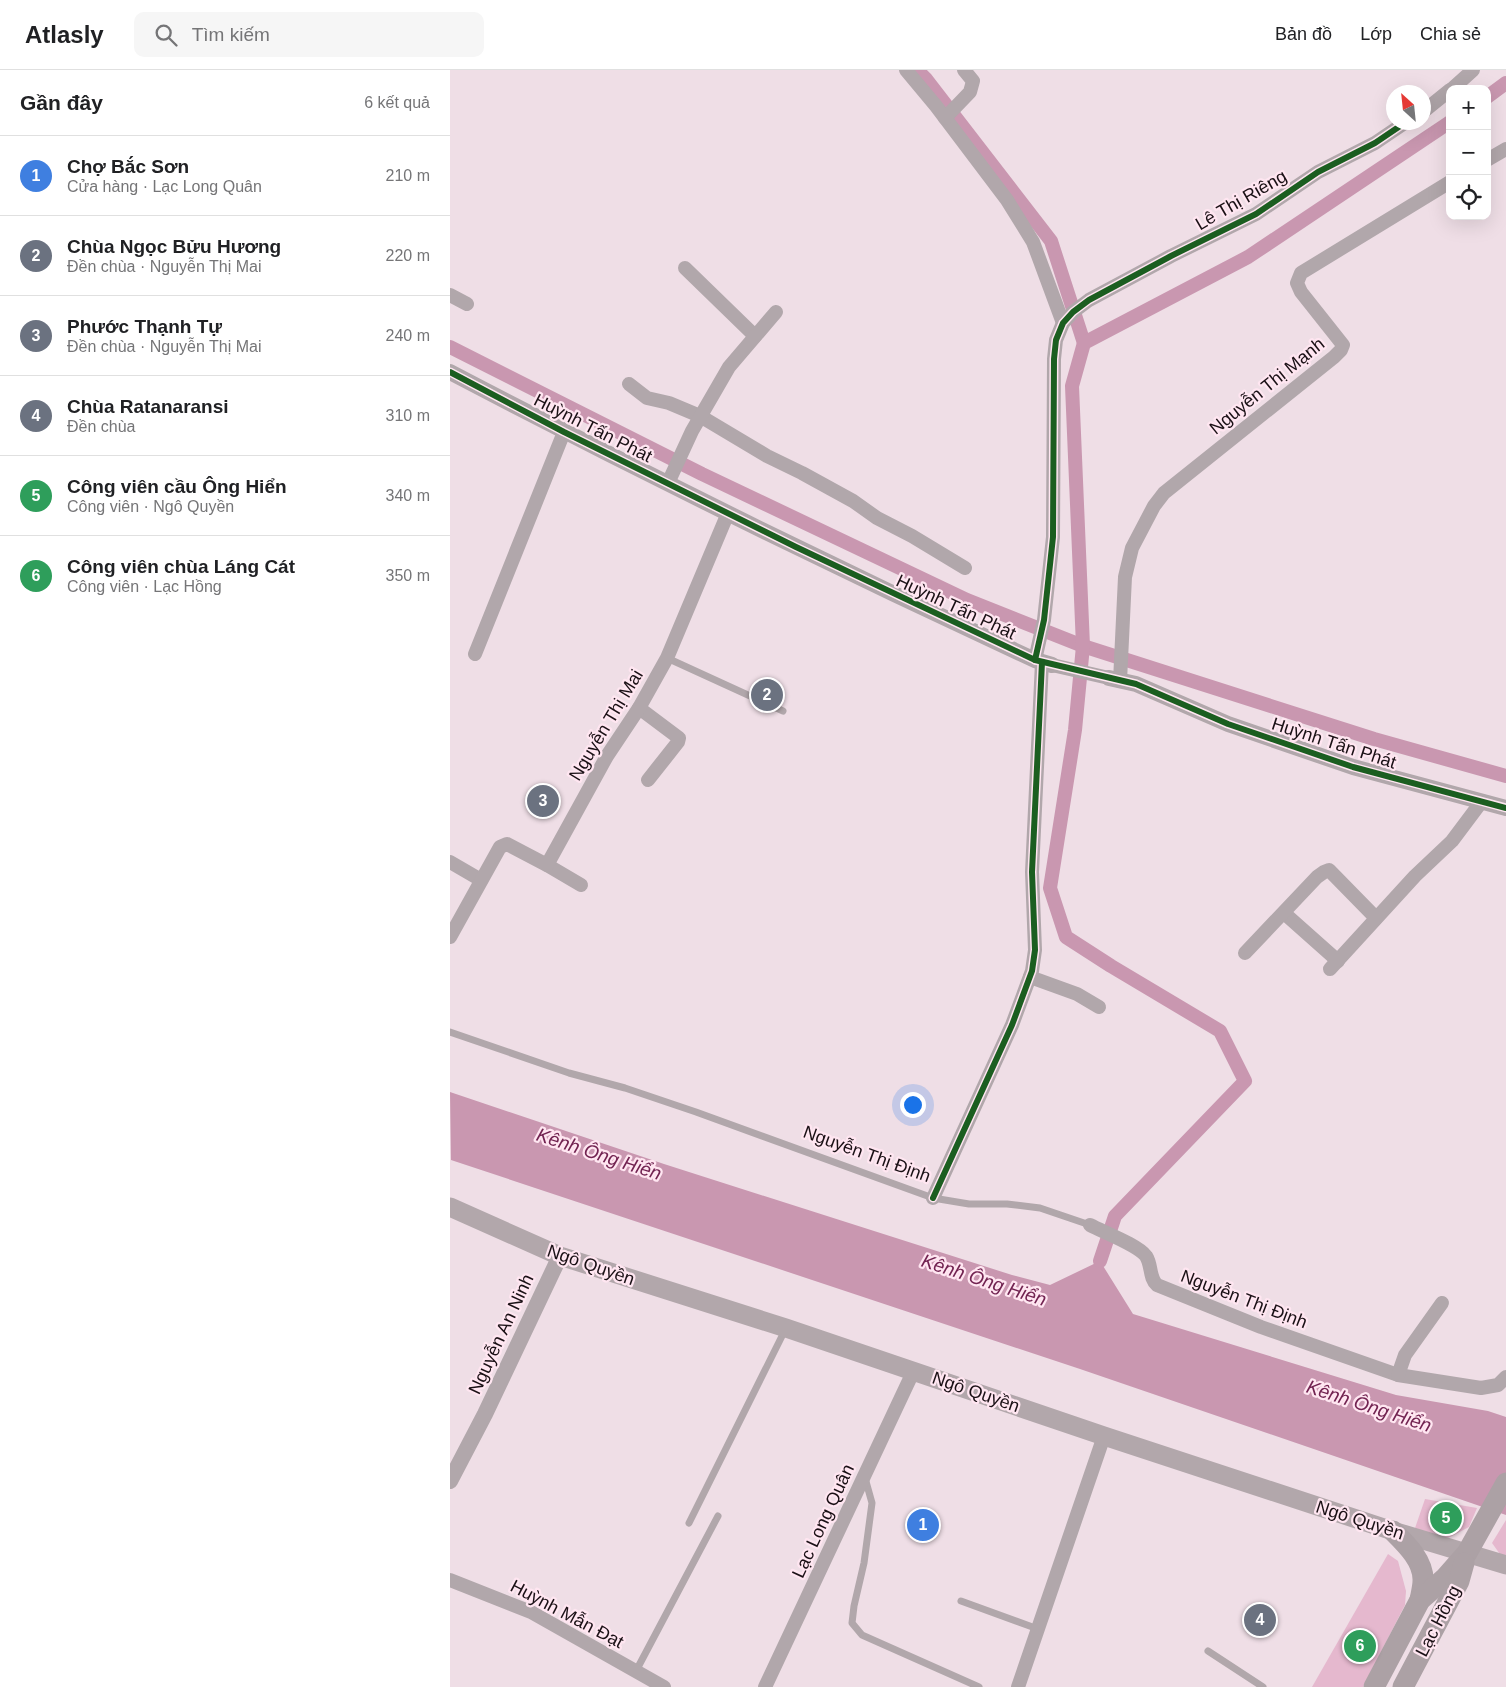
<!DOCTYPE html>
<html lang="vi">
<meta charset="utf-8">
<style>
:root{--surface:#fff;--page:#f6f6f6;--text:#202124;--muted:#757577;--line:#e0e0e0;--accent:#0f766e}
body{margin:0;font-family:Helvetica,sans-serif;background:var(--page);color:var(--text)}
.controls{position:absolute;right:15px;top:15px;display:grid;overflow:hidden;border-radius:10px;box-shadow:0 5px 20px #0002}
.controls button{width:45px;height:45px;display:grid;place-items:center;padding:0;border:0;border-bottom:1px solid var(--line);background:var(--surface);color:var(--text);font:25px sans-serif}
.compass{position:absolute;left:936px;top:15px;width:45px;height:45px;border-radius:50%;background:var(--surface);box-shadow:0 5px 20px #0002;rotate:333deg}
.you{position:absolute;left:462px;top:1034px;width:18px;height:18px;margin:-12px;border:4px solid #fff;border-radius:50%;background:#1a73e8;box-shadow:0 0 0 8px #1a73e833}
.badge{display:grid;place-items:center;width:32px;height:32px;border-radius:50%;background:var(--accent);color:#fff;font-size:16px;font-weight:700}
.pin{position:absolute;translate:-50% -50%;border:2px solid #fff;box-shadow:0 1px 5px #0006}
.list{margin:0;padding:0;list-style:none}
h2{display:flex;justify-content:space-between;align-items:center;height:65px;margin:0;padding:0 20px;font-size:21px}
h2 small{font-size:16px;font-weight:400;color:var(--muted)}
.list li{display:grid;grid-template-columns:32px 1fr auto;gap:15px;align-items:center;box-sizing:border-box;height:80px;padding:0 20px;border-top:1px solid var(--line)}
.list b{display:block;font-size:19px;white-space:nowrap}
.list p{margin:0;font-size:16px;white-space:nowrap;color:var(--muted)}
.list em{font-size:16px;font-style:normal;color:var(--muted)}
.icon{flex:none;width:28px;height:28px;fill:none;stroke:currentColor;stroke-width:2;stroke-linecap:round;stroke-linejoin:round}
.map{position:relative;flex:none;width:1056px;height:1617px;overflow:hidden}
header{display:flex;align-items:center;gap:30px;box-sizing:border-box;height:70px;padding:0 25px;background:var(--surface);border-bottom:1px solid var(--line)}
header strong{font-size:24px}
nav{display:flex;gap:28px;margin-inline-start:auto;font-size:18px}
.search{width:350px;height:45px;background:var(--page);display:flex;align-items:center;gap:12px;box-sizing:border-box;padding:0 18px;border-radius:10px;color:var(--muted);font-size:19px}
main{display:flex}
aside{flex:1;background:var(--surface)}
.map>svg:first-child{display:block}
.green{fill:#e5b8ce}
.water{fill:#c997b0}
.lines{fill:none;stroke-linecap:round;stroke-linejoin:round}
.canal{stroke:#c997b0;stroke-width:14}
.service{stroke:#b1a7ab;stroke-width:7}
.minor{stroke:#b1a7ab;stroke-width:14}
.tertiary{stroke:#b1a7ab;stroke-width:16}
.secondary{stroke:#b2a7ab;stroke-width:19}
.primary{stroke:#aca1a5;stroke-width:21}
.cycleway-casing{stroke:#ffe6f1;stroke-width:9}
.cycleway{stroke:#1b5e20;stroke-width:6}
.labels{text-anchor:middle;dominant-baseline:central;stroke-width:4.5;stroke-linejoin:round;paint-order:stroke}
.street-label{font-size:18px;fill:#1a1015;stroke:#ffe6f1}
.water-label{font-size:19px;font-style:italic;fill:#722351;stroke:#ffe6f1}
</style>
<header>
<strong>Atlasly</strong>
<div class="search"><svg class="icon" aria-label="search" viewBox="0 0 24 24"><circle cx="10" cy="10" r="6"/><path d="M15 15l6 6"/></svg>Tìm kiếm</div>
<nav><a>Bản đồ</a><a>Lớp</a><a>Chia sẻ</a></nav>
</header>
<main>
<aside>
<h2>Gần đây<small>6 kết quả</small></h2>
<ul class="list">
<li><span class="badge" style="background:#3f7fe0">1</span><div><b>Chợ Bắc Sơn</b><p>Cửa hàng · Lạc Long Quân</p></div><em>210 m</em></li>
<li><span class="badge" style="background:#6b7280">2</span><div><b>Chùa Ngọc Bửu Hương</b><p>Đền chùa · Nguyễn Thị Mai</p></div><em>220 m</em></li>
<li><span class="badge" style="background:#6b7280">3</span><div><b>Phước Thạnh Tự</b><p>Đền chùa · Nguyễn Thị Mai</p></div><em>240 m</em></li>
<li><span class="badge" style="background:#6b7280">4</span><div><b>Chùa Ratanaransi</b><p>Đền chùa</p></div><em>310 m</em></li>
<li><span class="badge" style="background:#2e9e5b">5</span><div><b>Công viên cầu Ông Hiển</b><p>Công viên · Ngô Quyền</p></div><em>340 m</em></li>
<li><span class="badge" style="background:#2e9e5b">6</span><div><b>Công viên chùa Láng Cát</b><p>Công viên · Lạc Hồng</p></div><em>350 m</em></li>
</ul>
</aside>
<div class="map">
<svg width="1056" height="1617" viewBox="0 0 1056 1617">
<rect width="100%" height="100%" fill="#efdee6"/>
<!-- green -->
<g class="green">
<polygon points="975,1429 1027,1438 1019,1457 998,1468 964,1461"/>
<polygon points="1056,1450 1056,1487 1052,1487 1042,1473"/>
<polygon points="938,1484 948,1491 956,1521 955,1535 913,1617 862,1617"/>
</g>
<!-- water -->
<polygon class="water" points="0,1022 214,1094 562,1205 600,1215 650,1191 683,1244 946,1325 1038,1341 1056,1347 1056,1445 630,1299 1,1090"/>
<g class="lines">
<!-- canal -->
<g class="canal">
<polyline points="467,0 476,9 601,171 634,273"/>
<polyline points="1037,27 1056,13"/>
<polyline points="0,277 252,404 517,530 633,576 924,669 1056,706"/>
<polyline points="650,1191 665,1146 795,1011 770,961 661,896 616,867 600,818 625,660 633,576 622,316 634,273 798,187 1000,52"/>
</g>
<!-- service -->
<g class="service">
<polyline points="217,588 333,641"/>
<polyline points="0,962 119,1003 175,1018 246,1042 483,1128 519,1134 557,1134 590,1138 640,1155"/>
<polyline points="415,1408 422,1433 414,1493 404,1536 402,1553 412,1565 529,1617"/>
<polyline points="239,1453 336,1258"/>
<polyline points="511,1531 588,1559"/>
<polyline points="758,1581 813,1617"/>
<polyline points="186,1601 268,1446"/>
</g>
<!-- minor -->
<g class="minor">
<polyline points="456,0 486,36 557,130 583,172 613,253"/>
<polyline points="1002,19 1023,0"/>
<polyline points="974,41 1000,20"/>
<polyline points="495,48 520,22 523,11 514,0"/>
<polyline points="1037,90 1056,79"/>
<polyline points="235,198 305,266"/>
<polyline points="0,225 17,234"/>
<polyline points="179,314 197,328 219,333 250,346 317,386 352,403 403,431 427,448 462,466 515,498"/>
<polyline points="218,413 242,361 279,297 326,242"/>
<polyline points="25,584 114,362"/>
<polyline points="585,590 594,550 603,467 604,289 606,270 613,253 623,242 639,230 721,186 806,144 868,102 925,73 956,52"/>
<polyline points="602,595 659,608"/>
<polyline points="670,611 675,507 682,478 704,436 714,423 884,287 891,280 893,275 851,222 847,213 851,203 1000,112"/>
<polyline points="189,638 229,668 228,672 198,710"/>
<polyline points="0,792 31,810"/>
<polyline points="97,795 131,815"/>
<polyline points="834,843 888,891"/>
<polyline points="0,867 50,777 57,774 97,795 157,686 189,638 217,588 278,443"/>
<polyline points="795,883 867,807 874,802 879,800 926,848"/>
<polyline points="880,899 965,806 1002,771 1032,731"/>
<polyline points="580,907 627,924 649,937"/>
<polyline points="483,1128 562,955 582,901 585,880 582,802 592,592"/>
<path d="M 640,1155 C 653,1162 688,1175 696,1186 C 702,1195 699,1208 707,1215 L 811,1257 L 948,1305 L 1031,1318 L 1048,1315 L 1056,1307"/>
<polyline points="948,1305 955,1285 992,1233"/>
<polyline points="0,1510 81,1542 214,1617"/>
<polyline points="315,1617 464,1300"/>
<polyline points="568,1617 654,1366"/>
</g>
<!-- tertiary -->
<g class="tertiary">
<path d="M 0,302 C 193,403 388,499 585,590 L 602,595"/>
<polyline points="659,608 686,614 778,654 903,697 1056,738"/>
<polyline points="0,1411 35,1344 110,1186"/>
</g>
<!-- secondary -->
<polyline class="secondary" points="0,1137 110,1186 336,1258 654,1366 943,1461 1056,1495"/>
<!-- primary -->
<g class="primary">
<path d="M 943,1461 C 956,1474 974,1491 973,1511 C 973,1517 971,1524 970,1530"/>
<polyline points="924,1617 970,1530 995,1508 1017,1483 1056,1413"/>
<polyline points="953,1617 1009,1511 1014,1493"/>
</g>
<defs>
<g id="cycleway">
<polyline points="0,302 114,362 346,477 585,590 686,614 778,654 903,697 1056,738"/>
<polyline points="585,590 594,550 603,467 604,289 606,270 613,253 623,242 639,230 721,186 806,144 868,102 925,73 956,52"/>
<polyline points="483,1128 562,955 582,901 585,880 582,802 592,592"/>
</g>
</defs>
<!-- cycleway casing -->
<use href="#cycleway" class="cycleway-casing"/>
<!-- cycleway -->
<use href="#cycleway" class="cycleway"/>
</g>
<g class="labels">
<!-- street labels -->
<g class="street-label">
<text transform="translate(791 130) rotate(-30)">Lê Thị Riêng</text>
<text transform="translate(817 316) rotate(-39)">Nguyễn Thị Mạnh</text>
<text transform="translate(143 358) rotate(27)">Huỳnh Tấn Phát</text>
<text transform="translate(506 537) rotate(25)">Huỳnh Tấn Phát</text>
<text transform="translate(156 655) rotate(-59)">Nguyễn Thị Mai</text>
<text transform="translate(884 673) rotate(18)">Huỳnh Tấn Phát</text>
<text transform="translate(417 1084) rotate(20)">Nguyễn Thị Định</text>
<text transform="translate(141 1195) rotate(19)">Ngô Quyền</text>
<text transform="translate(794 1229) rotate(21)">Nguyễn Thị Định</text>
<text transform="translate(51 1264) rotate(-65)">Nguyễn An Ninh</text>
<text transform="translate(526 1322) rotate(19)">Ngô Quyền</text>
<text transform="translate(910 1450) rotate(18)">Ngô Quyền</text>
<text transform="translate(373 1451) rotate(-65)">Lạc Long Quân</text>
<text transform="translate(117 1544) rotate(28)">Huỳnh Mẫn Đạt</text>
<text transform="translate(988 1551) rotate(-63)">Lạc Hồng</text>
</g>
<!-- water labels -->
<g class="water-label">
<text transform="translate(149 1084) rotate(18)">Kênh Ông Hiển</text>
<text transform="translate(534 1210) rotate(18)">Kênh Ông Hiển</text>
<text transform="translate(919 1336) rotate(18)">Kênh Ông Hiển</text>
</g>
</g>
</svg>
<div class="controls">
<button>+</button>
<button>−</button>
<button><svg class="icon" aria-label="locate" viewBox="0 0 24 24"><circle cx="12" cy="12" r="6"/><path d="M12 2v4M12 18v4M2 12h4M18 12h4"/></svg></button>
</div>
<svg class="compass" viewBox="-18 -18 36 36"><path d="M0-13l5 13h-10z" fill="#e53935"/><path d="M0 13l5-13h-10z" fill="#757577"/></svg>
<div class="you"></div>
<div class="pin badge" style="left:473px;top:1455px;background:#3f7fe0">1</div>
<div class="pin badge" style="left:317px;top:625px;background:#6b7280">2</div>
<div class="pin badge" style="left:93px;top:731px;background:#6b7280">3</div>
<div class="pin badge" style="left:810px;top:1550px;background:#6b7280">4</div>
<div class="pin badge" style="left:996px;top:1448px;background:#2e9e5b">5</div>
<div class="pin badge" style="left:910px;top:1576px;background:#2e9e5b">6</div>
</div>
</main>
